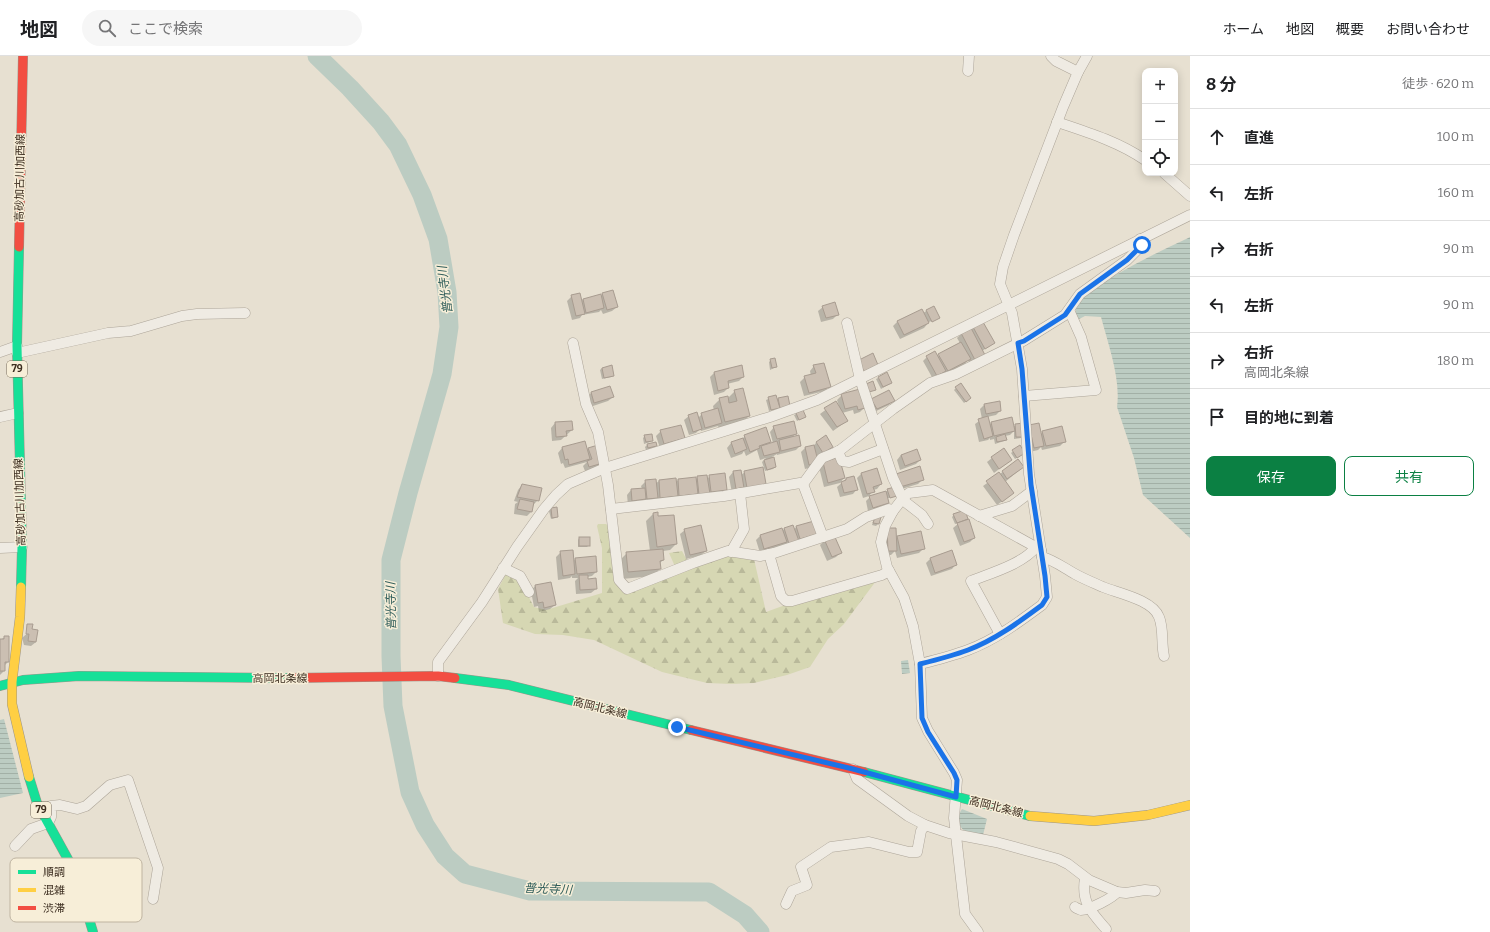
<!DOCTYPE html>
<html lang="ja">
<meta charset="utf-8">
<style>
:root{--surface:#fff;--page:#f6f6f6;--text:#202124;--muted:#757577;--line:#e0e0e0;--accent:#0b8043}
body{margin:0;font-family:Bitter,"Noto Sans JP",serif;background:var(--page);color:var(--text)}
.controls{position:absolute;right:12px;top:12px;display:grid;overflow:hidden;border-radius:8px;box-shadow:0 2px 10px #0003}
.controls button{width:36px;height:36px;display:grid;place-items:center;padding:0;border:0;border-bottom:1px solid var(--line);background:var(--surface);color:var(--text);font:20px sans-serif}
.stop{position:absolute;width:12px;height:12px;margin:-9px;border:3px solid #1a73e8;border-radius:50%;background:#fff}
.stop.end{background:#1a73e8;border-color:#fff;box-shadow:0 1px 4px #0008}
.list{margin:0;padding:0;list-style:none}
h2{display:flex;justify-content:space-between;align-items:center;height:52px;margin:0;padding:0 16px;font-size:17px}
h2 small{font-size:13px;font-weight:400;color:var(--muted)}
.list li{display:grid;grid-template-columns:26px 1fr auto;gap:12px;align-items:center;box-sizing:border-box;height:56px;padding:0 16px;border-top:1px solid var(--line)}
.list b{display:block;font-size:15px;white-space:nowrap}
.list p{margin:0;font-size:13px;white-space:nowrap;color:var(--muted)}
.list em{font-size:13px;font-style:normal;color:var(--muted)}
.actions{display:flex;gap:8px;padding:12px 16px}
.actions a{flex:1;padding:9px 0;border:1px solid var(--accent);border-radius:8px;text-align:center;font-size:14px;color:var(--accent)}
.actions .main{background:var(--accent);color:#fff}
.icon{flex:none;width:22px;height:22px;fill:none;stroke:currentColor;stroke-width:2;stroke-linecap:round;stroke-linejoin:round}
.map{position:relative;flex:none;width:1190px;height:876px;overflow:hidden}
header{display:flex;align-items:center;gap:24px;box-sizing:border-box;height:56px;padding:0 20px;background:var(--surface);border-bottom:1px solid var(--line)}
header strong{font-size:19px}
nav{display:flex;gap:22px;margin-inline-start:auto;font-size:14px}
.search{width:280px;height:36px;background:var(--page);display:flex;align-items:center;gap:10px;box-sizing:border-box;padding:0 14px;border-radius:22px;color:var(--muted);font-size:15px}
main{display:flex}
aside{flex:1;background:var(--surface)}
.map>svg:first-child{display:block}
.forest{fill:url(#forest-firs)}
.water{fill:url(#water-rules)}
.shadow{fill:#0003}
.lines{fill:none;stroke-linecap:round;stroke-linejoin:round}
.river{stroke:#bcccc2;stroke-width:19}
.building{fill:#cbbfb2;stroke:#a89c90}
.street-casing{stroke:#ada599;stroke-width:11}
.fast-casing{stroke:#9c958a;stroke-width:10}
.slow-casing{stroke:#9c958a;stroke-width:10}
.jam-casing{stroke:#9c958a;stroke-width:10}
.street{stroke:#efebe3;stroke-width:10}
.fast{stroke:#16e098;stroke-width:9}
.slow{stroke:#ffcf43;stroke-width:9}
.jam{stroke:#f24e42;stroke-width:9}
.route{stroke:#1a73e8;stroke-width:5}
.labels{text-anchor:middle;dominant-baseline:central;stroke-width:3;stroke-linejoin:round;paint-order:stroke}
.shield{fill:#f7eed8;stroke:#756857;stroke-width:1}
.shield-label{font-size:10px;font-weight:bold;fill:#3d2e20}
.street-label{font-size:11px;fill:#3d2e20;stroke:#f7eed8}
.water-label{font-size:12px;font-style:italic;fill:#2f5d5a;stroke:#f7eed8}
.key{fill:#f7eed8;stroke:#bfb4a1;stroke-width:1}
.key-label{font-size:11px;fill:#3d2e20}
</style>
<header>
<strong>地図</strong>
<div class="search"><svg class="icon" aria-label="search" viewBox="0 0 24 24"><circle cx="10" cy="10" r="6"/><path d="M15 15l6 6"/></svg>ここで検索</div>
<nav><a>ホーム</a><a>地図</a><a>概要</a><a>お問い合わせ</a></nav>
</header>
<main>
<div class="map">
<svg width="1190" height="876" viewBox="0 0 1190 876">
<defs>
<pattern id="forest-firs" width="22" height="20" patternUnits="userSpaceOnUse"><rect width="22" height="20" fill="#d6d7b3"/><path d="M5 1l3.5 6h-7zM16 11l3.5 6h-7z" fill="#b9b99a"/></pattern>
<pattern id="water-rules" width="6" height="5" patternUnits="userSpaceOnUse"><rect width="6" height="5" fill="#bcccc2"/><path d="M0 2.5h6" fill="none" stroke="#a2b0a6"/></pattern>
</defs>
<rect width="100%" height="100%" fill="#e7e0d1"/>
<!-- forest -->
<polygon class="forest" points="598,468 606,468 609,470 625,535 677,515 669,497 682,495 690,510 729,497 754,503 766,556 788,548 876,525 844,568 828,583 810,611 787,619 754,627 731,628 707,627 662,616 594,584 563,579 535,578 503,567 498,533 506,518 519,522 534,551 546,554 602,537 602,492 597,470"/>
<!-- water -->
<g class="water">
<path d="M 1190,181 L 1190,482 L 1143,439 L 1134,402 L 1117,351 C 1121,323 1108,288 1101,261 L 1085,260 L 1079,263 C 1054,241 1175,189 1190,181 Z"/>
<polygon points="908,604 910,617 902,618 901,605"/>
<polygon points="4,663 23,737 0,742 0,664"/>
<path d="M 962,753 L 987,763 L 983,779 C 973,777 961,778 959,766 C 958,761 959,757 962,753 Z"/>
</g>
<!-- shadow -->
<g class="shadow">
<polygon points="603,238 617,251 612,255 603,258 601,254 599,256 582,259 580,262 572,264 567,245 572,240 581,246 583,243 601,240"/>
<polygon points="823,251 838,258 833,263 821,266 818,255"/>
<polygon points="933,251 937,263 929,266 924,272 900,283 893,270 898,265 923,257"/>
<polygon points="974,272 994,287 982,295 980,303 970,308 968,304 963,310 933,323 923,305 927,301 937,301 960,287 957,282 961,278"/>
<polygon points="771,304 776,311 770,314 769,306"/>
<polygon points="741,310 743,321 739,325 727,328 728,332 724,336 714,339 710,321 714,317"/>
<polygon points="814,310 829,330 825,335 804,340 800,326 805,321 811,320 810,315"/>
<polygon points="602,312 613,320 611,321 602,323 600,314"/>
<polygon points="878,322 891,327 881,333 876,323"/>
<polygon points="610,331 613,341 608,345 590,351 587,341 591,337"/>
<polygon points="956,332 968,344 964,347 954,334"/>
<polygon points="735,335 749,360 742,367 719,373 718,370 701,375 700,373 696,377 689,379 684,364 689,360 698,362 702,358 714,355 713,350 720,343 727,343"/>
<polygon points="842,339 864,352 860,356 854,358 853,354 842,357 847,365 833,375 820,358 836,346 839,350 837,344"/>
<polygon points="775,340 777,345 778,343 787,351 769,355 766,344"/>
<polygon points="872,343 893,344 889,349 872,357"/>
<polygon points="984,349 1000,355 996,359 987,361 989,369 991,367 1013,371 1016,369 1023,381 1021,382 1014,383 1014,375 1010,379 1005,380 1006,384 1004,385 995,388 994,383 990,384 990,382 988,384 979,386 975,368 982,363 980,353"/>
<polygon points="802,355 805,361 797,365 794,359"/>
<polygon points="555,367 572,374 561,384 552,385 551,372"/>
<polygon points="774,371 796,377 792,382 800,390 796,394 777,399 777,398 772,401 775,411 773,413 765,415 762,406 766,402 760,404 757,394 746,400 744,395 742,398 731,402 727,392 731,387 742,383 745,380 770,385 767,389 773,387 770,376"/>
<polygon points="1025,374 1040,379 1043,376 1065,385 1060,390 1042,394 1041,391 1038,394 1030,396"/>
<polygon points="661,375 684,382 679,386 660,392 656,380"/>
<polygon points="645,380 652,384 650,386 644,388 643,382"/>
<polygon points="585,386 587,395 589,393 602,407 597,411 585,415 583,410 587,406 565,412 563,407 561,408 558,397 562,392"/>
<polygon points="816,387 832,391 818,401 815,395 816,404 809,412 805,413 801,396 805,392 813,390"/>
<polygon points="647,389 655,390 654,392 646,394 645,391"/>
<polygon points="1020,390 1022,399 1015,403 1011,397"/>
<polygon points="901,399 920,404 916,408 900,414 897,404"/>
<polygon points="992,402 1011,404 994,417 987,406"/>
<polygon points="1018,405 1023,411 1005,426 1008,441 997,449 983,430"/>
<polygon points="823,407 844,422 840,427 824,431 819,411"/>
<polygon points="877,413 881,428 877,433 873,434 873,435 869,440 863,442 857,422 861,418"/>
<polygon points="733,416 741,419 745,416 765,428 732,437 729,421"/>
<polygon points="710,420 726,434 722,438 656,446 656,443 652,446 628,449 627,439 631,434 642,433 641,430 646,425 655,428 659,425 675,427 678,424 695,424 698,421 707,423"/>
<polygon points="846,423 857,433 853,438 840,441 837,431"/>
<polygon points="923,423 918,428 895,435 896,440 885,443 888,447 884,451 868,455 866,445 870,441"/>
<polygon points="522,429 538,444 533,449 531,456 527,460 514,458 515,448 518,446 514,445 518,434"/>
<polygon points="551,453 557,460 555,462 551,463 549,455"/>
<polygon points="653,458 676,488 670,494 663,495 663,504 659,508 660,513 653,520 622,523 620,504 627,497 650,495 646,465"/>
<polygon points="954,459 967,463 963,466 974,482 970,486 960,490 953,472 959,467 955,468 952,461"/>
<polygon points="874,462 878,468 876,470 872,469"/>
<polygon points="796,471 817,478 785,492 784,488 781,490 760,497 756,484 760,480 782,475 784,473 794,474"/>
<polygon points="685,474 706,495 701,499 686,503 680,478"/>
<polygon points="883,477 895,484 898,481 923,493 919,497 897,502 895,495 891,499 884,499"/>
<polygon points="579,482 589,489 587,491 578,491 578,484"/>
<polygon points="825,484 840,497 836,501 827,505 820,489"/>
<polygon points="561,496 573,505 575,503 596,516 592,520 587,521 587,524 596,533 591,537 576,538 575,525 578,522 572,522 572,520 570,522 558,524 556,501"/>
<polygon points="930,503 956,508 952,513 931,520 926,507"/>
<polygon points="550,527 555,549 550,553 539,556 538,550 534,551 531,535 535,530"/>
<polygon points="31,574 36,586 31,590 24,589 22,582"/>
<polygon points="5,581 8,606 4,610 4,615 0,619 0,584"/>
</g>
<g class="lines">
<!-- river -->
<polyline class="river" points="317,0 350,32 381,66 398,89 422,139 438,183 447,236 449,271 442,318 408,437 391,504 391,600 393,650 410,736 425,769 445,800 465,818 530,835 709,836 745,859 760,876"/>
</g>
<!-- building -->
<g class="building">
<polygon points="613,234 618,251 607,254 602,237"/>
<polygon points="580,237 585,258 576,260 571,239"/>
<polygon points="601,238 604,252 586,257 583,243"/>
<polygon points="835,246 839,259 826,262 822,250"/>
<polygon points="934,250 940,262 932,266 926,254"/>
<polygon points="922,253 929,267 904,279 897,265"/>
<polygon points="983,266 995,287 985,293 973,271"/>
<polygon points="971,272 985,299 975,304 961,277"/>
<polygon points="961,286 971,303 948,315 938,298"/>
<polygon points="935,295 946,315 937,320 926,300"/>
<polygon points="873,297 878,309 864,316 859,304"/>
<polygon points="775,302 777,311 772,312 770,303"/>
<polygon points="824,307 831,331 809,337 804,320 816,317 813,309"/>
<polygon points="612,309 614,320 604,322 602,312"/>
<polygon points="742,309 744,321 728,325 729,332 718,335 714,316"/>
<polygon points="887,316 892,327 883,331 878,321"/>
<polygon points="873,325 876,334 869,336 866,328"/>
<polygon points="961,327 971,342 966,346 955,331"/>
<polygon points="610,330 614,341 594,347 591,336"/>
<polygon points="743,332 750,360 725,366 719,342 728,340 729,347 737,345 734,334"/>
<polygon points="860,333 865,352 858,354 857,350 845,353 841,338"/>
<polygon points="889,334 895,345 877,353 871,343"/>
<polygon points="776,339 780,352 771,354 768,341"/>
<polygon points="788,340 790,350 780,352 778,342"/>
<polygon points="836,345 848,365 837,371 824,352"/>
<polygon points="1000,345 1001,355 986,358 984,348"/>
<polygon points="718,352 722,367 705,372 701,357"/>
<polygon points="803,354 806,361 799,364 796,357"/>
<polygon points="697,356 702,373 693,376 688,359"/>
<polygon points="988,360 993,380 984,383 978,363"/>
<polygon points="1012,361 1015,375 994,380 991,366"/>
<polygon points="572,365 573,374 566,375 567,380 556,381 555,366"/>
<polygon points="794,365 797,378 777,383 773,370"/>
<polygon points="1024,367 1024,381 1016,381 1015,368"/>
<polygon points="1039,367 1044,390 1034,392 1029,369"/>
<polygon points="681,369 685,382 664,388 660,374"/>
<polygon points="1062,370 1066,386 1046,390 1042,375"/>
<polygon points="766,371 771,386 759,390 760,392 750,396 744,379"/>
<polygon points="652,378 653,385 646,386 644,379"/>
<polygon points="1005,378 1007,384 997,386 996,381"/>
<polygon points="799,379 801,390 781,395 779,384"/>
<polygon points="826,379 833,391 823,397 816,386"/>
<polygon points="743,382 747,393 735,398 731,386"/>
<polygon points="585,385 590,403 569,409 568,403 565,404 562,391"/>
<polygon points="777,385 780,396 764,400 761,390"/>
<polygon points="656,386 657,390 648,392 647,388"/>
<polygon points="598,389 603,407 589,411 587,405 592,403 588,392"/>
<polygon points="814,389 818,405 814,408 809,409 805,391"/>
<polygon points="1020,389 1025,397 1017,402 1012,394"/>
<polygon points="1004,392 1012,404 999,413 991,401"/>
<polygon points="917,393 921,404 905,410 901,399"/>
<polygon points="774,401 776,411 767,414 764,404"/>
<polygon points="839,401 845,422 828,427 823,406"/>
<polygon points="1018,403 1024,411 1007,423 1002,415"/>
<polygon points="920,410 924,424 900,431 896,418"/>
<polygon points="763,411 766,428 747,432 744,415"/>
<polygon points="877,412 882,428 873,431 875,436 867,438 861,417"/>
<polygon points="741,414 744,432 736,433 733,415"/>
<polygon points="999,416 1014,437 1002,446 986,425"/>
<polygon points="725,417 727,434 711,436 709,419"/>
<polygon points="707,419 710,438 699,439 697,420"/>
<polygon points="854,420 858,434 844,437 841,426 846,424 846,422"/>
<polygon points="696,421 698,438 679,440 678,423"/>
<polygon points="676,422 678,440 660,442 659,424"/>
<polygon points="656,423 658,442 647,443 645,424"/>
<polygon points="522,428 542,432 539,445 517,441"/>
<polygon points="895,431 897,440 890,442 887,433"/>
<polygon points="645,432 646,443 632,445 631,433"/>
<polygon points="886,435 889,447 873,452 869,440"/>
<polygon points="520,443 534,446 532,456 517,453"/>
<polygon points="557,451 558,461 552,462 551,452"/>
<polygon points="965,454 968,463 957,467 953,458"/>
<polygon points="658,456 658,460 674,459 677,488 657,491 653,457"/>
<polygon points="876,459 881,461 879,468 873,467"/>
<polygon points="969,463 975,482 964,486 957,467"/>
<polygon points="814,465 818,478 800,483 796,470"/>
<polygon points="701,469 707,495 690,499 684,473"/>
<polygon points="793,469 799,485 789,488 784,472"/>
<polygon points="782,472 787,486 764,493 760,479"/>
<polygon points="887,472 896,472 897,495 888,495"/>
<polygon points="921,475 925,493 901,498 897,480"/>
<polygon points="834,479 842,497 832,501 824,483"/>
<rect x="579" y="481" width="11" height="9"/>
<polygon points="663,493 664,504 660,505 661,513 628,516 626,496"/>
<polygon points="573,494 575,518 563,520 560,495"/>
<polygon points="952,494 957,509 935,517 930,502"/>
<polygon points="596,500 597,516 577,518 575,502"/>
<polygon points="579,519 588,519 588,523 596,522 597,533 580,534"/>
<polygon points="551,526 556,549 544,552 543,546 538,547 535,529"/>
<polygon points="27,568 33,568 32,573 38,574 36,586 28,585 29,578 26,578"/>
<polygon points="4,580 9,580 9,606 5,606 5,615 0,615 0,583 4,583"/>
</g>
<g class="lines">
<defs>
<g id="street">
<polyline points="1051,0 1056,5 1078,16"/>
<polyline points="968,15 969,0"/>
<path d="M 1057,66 C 1087,76 1119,86 1145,104"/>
<polyline points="1164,117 1190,140"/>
<polyline points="847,267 860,323 893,422 904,445 922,459 928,468"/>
<polyline points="573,287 586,348 598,376 608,429 619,524 627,533 693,507 728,495 760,500 774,497 847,473 866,461 889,453 893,455"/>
<polyline points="0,296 17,290"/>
<polyline points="17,297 108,277 131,275 182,260 197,258 245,257"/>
<polyline points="1024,340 1096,334 1081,281 1069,254"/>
<polyline points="0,361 18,357"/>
<polyline points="838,395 842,405 849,406 883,393"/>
<polyline points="803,428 822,402 839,395 893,353 930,327 956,318 1023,285 1065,259 1080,238 1127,204 1142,189 1140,183"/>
<polyline points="611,453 724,440 800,427 803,428 823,481"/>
<polyline points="979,460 1012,450 1032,435"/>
<polyline points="0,492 22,491"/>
<polyline points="731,496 744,473 740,437"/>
<polyline points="769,498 781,540 786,545 792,545 882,519 889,515"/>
<path d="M 1042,501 C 1054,504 1064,512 1075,518 C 1084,523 1094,527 1103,531 C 1118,537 1153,544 1159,561 C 1164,573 1161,587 1164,600"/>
<polyline points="503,512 520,520 529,536"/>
<path d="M 1000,578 L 971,525 C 991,517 1023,508 1036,491"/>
<path d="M 920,608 C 936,604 952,600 968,594 C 995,584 1019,566 1042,549 L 1047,541 L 1045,520 L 1029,418 L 1022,313 L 1012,257 L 1000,228 L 1003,211 L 1014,179 L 1063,51 L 1078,16 L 1087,0"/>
<polyline points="438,620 438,606 482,546 517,491 544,453 556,439 568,428 605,412 770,361 817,344 1190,159"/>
<polyline points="853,713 857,723 908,760 925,769 949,777 996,786 1058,803 1068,808 1089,824 1117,836 1126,837 1145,834 1155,835"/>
<polyline points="15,790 31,773 48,767 51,761 51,750 60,749 77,753 86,750 110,729 128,724 158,812 153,843"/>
<path d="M 1085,822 C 1081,846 1091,856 1106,873"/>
<polyline points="786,848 792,835 807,829 801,811 831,791 869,786 909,796 917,796 921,775 925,769"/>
<path d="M 1075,851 C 1076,852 1081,854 1081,854 C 1089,854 1113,842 1117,836"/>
<polyline points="978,876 965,858 954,762 957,724 954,717 928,675 922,662 920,608 913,570 904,542 887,511 881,486 885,470 893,455 903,442 909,437 933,434 1041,494"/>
</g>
<g id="fast">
<polyline points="19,191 17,290 22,491 21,531"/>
<polyline points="455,622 509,629 691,674"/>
<polyline points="0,630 23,624 79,620 289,622"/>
<polyline points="864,716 1030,760"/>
<polyline points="29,721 37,747 75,816 93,876"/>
</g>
<g id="slow">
<polyline points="21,531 20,561 12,626 12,648 29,721"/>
<polyline points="1030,760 1094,765 1148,759 1190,749"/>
</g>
<g id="jam">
<polyline points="19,191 23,0"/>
<polyline points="289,622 438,620 455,622"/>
<polyline points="691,674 864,716"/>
</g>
</defs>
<!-- street casing -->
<use href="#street" class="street-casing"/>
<!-- fast casing -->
<use href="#fast" class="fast-casing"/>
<!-- slow casing -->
<use href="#slow" class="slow-casing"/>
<!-- jam casing -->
<use href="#jam" class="jam-casing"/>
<!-- street -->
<use href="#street" class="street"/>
<!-- fast -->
<use href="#fast" class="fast"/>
<!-- slow -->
<use href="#slow" class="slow"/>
<!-- jam -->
<use href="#jam" class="jam"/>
</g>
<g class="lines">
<!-- route -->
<path class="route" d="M 677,671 L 853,713 L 956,741 L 957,724 L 954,717 L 928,676 L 922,662 L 920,608 C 936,604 952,600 968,594 C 995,584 1019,566 1042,549 L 1047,541 L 1045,520 L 1031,429 L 1022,313 L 1018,287 L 1024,285 L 1065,259 L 1080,238 L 1127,204 L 1142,189"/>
</g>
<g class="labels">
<!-- shield labels -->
<g class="shield">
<rect x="7" y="305" width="20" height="16" rx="3"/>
<rect x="31" y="746" width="20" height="16" rx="3"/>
</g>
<g class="shield-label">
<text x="17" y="313">79</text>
<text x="41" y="754">79</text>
</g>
<!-- street labels -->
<g class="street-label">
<text transform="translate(20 122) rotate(-89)">高砂加古川加西線</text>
<text transform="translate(20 446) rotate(-92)">高砂加古川加西線</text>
<text x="280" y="622">高岡北条線</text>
<text transform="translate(600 652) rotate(14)">高岡北条線</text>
<text transform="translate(996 751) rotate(14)">高岡北条線</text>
</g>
<!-- water labels -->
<g class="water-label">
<text transform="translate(445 234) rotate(-97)">普光寺川</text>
<text transform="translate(391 550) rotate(-91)">普光寺川</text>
<text transform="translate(548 833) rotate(3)">普光寺川</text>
</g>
</g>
<!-- legend -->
<rect x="10" y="802" width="132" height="64" rx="6" class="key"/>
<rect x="18" y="814" width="18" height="4" fill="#16e098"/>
<rect x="18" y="832" width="18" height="4" fill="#ffcf43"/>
<rect x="18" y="850" width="18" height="4" fill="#f24e42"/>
<g class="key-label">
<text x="43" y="820">順調</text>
<text x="43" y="838">混雑</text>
<text x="43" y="856">渋滞</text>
</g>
</svg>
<div class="controls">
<button>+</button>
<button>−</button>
<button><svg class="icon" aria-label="locate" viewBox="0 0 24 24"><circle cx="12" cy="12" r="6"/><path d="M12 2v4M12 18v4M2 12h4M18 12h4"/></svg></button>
</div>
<div class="stop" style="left:1142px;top:189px"></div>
<div class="stop end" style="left:677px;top:671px"></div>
</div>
<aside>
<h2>8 分<small>徒歩 · 620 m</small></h2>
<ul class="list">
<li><svg class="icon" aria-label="ahead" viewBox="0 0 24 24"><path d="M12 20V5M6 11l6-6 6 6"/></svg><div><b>直進</b></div><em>100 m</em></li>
<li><svg class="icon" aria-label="left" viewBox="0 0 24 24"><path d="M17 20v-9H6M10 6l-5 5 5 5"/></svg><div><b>左折</b></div><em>160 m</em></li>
<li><svg class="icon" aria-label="right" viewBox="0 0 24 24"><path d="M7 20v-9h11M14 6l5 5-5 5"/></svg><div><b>右折</b></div><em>90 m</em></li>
<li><svg class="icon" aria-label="left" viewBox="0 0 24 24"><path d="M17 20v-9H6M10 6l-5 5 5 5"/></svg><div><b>左折</b></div><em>90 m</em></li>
<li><svg class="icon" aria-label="right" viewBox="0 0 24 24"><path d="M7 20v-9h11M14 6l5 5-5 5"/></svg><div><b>右折</b><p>高岡北条線</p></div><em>180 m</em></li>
<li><svg class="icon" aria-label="arrive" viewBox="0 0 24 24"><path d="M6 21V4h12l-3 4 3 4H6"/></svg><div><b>目的地に到着</b></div></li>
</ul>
<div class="actions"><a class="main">保存</a><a>共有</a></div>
</aside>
</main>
